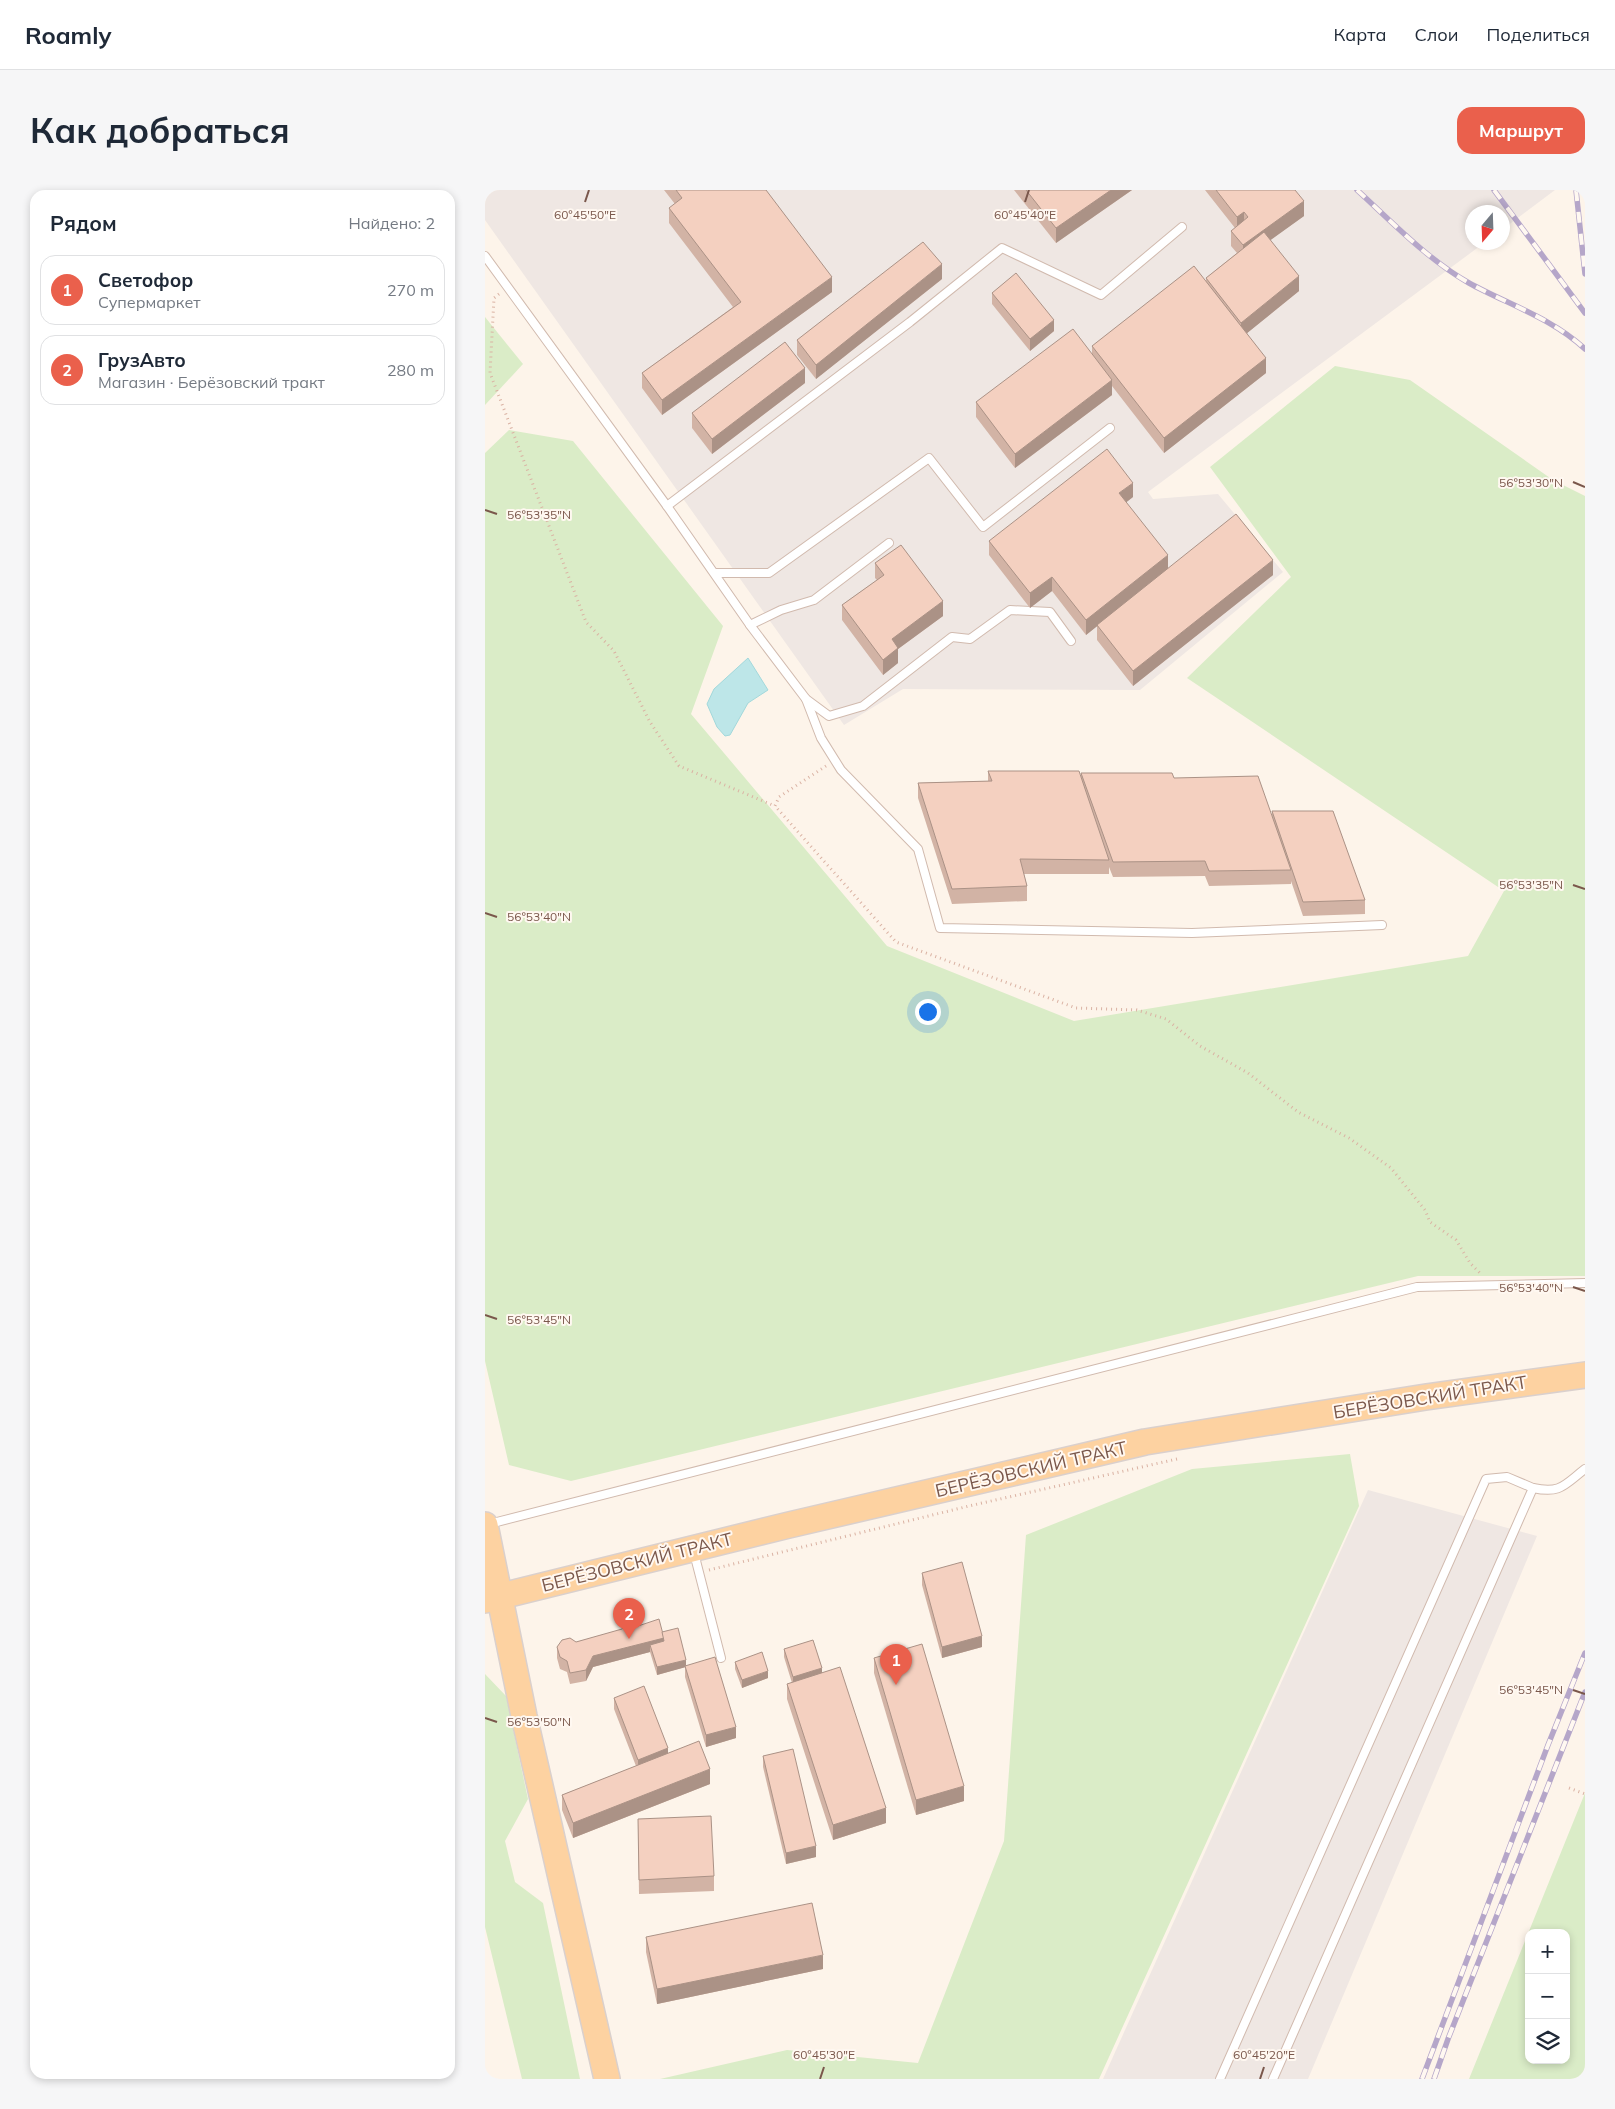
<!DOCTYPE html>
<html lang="ru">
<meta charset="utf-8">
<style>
:root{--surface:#fff;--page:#f6f6f7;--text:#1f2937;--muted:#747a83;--line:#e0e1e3;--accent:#ea604c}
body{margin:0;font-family:Mulish,sans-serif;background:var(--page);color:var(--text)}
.controls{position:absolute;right:15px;bottom:15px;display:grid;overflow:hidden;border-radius:10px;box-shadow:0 2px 8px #0003}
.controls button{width:45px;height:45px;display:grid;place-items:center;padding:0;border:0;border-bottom:1px solid var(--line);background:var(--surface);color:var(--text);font:25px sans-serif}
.compass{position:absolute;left:980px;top:15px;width:45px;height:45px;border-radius:50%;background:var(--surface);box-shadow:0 2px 8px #0003;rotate:199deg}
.you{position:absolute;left:442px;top:821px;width:18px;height:18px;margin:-12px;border:4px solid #fff;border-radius:50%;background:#1a73e8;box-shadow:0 0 0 8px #1a73e833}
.badge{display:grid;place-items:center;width:32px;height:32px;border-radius:50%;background:var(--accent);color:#fff;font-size:16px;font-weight:700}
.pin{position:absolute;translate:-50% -41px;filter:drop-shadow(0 1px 2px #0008)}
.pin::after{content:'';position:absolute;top:26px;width:18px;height:15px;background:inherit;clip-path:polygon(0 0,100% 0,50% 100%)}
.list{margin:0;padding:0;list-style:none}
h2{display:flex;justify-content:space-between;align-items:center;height:65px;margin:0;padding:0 20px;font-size:21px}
h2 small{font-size:16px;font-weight:400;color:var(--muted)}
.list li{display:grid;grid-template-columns:32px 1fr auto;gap:15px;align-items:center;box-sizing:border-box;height:70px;margin:0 10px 10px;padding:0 10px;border:1px solid var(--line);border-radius:15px}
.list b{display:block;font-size:19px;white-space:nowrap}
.list p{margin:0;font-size:16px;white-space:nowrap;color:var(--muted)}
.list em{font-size:16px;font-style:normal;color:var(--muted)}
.icon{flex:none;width:28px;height:28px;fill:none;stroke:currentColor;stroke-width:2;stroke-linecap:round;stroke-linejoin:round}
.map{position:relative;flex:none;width:1100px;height:1889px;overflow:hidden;border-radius:15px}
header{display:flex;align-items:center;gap:30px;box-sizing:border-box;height:70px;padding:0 25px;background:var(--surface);border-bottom:1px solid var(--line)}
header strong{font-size:24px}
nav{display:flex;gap:28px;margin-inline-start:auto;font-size:18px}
.intro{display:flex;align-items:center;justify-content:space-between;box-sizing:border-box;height:120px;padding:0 30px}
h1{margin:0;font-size:35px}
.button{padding:12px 22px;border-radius:15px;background:var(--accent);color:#fff;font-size:18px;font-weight:700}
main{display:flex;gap:30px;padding:0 30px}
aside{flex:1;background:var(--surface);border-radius:15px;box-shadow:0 2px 8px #0003}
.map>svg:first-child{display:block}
.industrial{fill:#efe7e3}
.green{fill:#daecc7;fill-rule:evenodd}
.water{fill:#bde6e8;stroke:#a2d8db}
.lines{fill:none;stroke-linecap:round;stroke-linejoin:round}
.service-casing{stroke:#d1baae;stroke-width:10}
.primary-casing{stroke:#dad0cd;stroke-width:28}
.path{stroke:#dab2a3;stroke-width:3;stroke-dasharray:1 4;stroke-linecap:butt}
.service{stroke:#fff;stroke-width:8}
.primary{stroke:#fdd2a1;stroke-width:25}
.rail-casing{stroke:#b5a6c9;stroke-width:5.5}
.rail{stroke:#fff8f1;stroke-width:4;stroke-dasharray:11;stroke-linecap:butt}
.wall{fill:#d2b3a5}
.shaded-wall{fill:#ab9286}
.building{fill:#f4d0c0;stroke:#ab9286}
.ticks{fill:none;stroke:#7a574b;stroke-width:2}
.labels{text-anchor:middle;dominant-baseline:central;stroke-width:4;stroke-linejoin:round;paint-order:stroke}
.street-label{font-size:18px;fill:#7a574b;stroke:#fff8f1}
.ticks-label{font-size:12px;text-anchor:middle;fill:#7a574b;stroke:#fff8f1;stroke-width:4;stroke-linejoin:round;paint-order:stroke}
</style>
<header>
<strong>Roamly</strong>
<nav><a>Карта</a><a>Слои</a><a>Поделиться</a></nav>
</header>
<div class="intro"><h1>Как добраться</h1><a class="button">Маршрут</a></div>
<main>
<aside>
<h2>Рядом<small>Найдено: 2</small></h2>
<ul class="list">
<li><span class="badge">1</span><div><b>Светофор</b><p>Супермаркет</p></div><em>270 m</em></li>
<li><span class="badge">2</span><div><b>ГрузАвто</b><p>Магазин · Берёзовский тракт</p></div><em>280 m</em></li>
</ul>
</aside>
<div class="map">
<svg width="1100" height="1889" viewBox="0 0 1100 1889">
<rect width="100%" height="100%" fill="#fdf4ea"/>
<!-- industrial -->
<g class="industrial">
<polygon points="0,0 1070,0 1018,39 1018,22 988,22 988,52 999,53 663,302 668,309 733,304 798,382 655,500 418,499 359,535 0,30"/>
<polygon points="883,1300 1052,1346 823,1889 618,1889"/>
</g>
<!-- green -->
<g class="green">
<polygon points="0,127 38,174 0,215"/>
<polygon points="850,176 925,190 1068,290 1100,306 1100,1086 933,1086 86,1291 24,1275 0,1171 0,263 24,240 88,251 238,436 206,524 402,756 589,831 983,766 1019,701 702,488 806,387 725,277"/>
<polygon points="865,1264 874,1316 614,1889 175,1889 302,1860 433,1873 519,1651 541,1345 707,1279"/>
<polygon points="0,1484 21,1506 43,1609 20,1651 30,1692 58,1713 95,1889 37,1889 0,1737"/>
<path d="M 1100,1603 L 1100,1889 L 984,1889 ZM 1044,1743 L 1081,1743 L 1081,1870 L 1044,1870 Z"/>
</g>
<!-- water -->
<polygon class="water" points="263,468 283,500 263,513 245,545 240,546 232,537 222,514 229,499"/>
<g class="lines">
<defs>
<g id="service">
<polyline points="0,66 182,316 265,435 296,420 329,410 404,353"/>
<polyline points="182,316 425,132 517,58 616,105 697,37"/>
<polyline points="230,383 284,383 444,268 498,337 625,238"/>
<polyline points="265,435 321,509 344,526 378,516 467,447 485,449 525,420 565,422 586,451"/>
<polyline points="321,509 336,548 356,580 433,659 455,738 707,743 897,735"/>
<path d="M 1048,1298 C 1076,1304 1079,1295 1100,1279"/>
<polyline points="4,1334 932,1097 1100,1093"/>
<polyline points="209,1363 236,1468"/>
<polyline points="735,1889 1001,1289 1022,1287 1048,1298 788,1889"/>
</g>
<g id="primary">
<polyline points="0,1335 39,1526 122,1889"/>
<polyline points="0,1410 304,1335 660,1252 941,1207 1100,1185"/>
</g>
</defs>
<!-- service casing -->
<use href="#service" class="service-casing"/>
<!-- primary casing -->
<use href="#primary" class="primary-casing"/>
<!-- path -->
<g class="path">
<polyline points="14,104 9,108 5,183 101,432 129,461 165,532 194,576 290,616"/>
<polyline points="341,576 294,607 290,616 411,752 591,818 652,820 681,829 715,856 763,883 813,922 864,948 906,978 940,1020 945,1032 971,1050 985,1073 996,1084"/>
<polyline points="224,1380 484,1316 692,1269"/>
<polyline points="1084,1598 1100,1604"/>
</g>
<!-- service -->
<use href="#service" class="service"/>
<!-- primary -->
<use href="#primary" class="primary"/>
<defs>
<g id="rail">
<path d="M 872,0 C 907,32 942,69 984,93 C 1022,114 1067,128 1100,159"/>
<polyline points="1009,0 1100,123"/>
<polyline points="1091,0 1100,84"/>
<polyline points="937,1889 1063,1555 1100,1463"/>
<polyline points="949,1889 963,1849 1100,1502"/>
</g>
</defs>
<!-- rail casing -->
<use href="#rail" class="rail-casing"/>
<!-- rail -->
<use href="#rail" class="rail"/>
</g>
<!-- wall -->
<g class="wall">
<polygon points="179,0 281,0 347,102 177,225 157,198 157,183 248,117 184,33 184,18 190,14"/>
<polygon points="529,0 647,0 571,53"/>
<polygon points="720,0 810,0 819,26 785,50 814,101 762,143 781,183 679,263 627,196 627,205 530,278 491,227 491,212 607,164 607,156 721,91 721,88 752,63 746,56 746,41 750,38"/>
<polygon points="457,89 331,189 312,165 312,150"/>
<polygon points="507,103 569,141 545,161 507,114"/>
<polygon points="320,193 227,264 207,238 207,223"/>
<polygon points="648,307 641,312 683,378 788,385 648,496 612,450 612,436 601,445 567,401 545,418 504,365 504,351"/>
<polygon points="390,373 458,426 413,459 413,473 398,485 357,430 357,415 392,390 390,388"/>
<polygon points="503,581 596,587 596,583 689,588 787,627 787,621 880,710 880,724 818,726 806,691 806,694 724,696 720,686 628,687 624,677 624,684 539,684 542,696 542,711 467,714 433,608 433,593 503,591"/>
<polygon points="437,1383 497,1457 457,1468 437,1395"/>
<polygon points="153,1436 177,1442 251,1548 221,1557 200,1487 200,1477 172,1485 165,1462 108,1477 101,1491 85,1494 82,1482 75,1479 72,1468 72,1457"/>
<polygon points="299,1459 337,1483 401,1633 348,1650 302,1509 302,1494 307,1493 299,1467"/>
<polygon points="389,1468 479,1611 431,1625 389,1483"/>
<polygon points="250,1472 283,1488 257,1498 250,1479"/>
<polygon points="129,1508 183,1563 225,1594 88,1648 77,1620 77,1605 151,1576 129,1519"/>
<polygon points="278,1566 331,1667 301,1674 278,1577"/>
<polygon points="153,1629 229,1686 229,1701 154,1704"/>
<polygon points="161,1747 338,1779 172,1814 161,1762"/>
</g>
<!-- shaded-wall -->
<g class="shaded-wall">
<polygon points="626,0 647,0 571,53 571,38"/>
<polygon points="819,11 819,26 758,70 758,55"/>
<polygon points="759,22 759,37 752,42 752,27"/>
<polygon points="457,74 457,89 331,189 331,175"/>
<polygon points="814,86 814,101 756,148 756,133"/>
<polygon points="347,87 347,102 177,225 177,210"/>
<polygon points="569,130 569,141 545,161 545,149"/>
<polygon points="781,168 781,183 679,263 679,248"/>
<polygon points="320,178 320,193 227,264 227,249"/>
<polygon points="627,190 627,205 530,278 530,264"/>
<polygon points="648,293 648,307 634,318 634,303"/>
<polygon points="683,365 683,380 601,445 601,430"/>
<polygon points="788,370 788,385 648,496 648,481"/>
<polygon points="567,387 567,401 545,418 545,403"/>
<polygon points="458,411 458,426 413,459 413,473 398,485 398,470 407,449"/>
<polygon points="497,1446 497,1457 457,1468 457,1457"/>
<polygon points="179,1448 179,1459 165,1455 165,1462 108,1477 101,1491 101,1480 108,1466"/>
<polygon points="201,1470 201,1477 172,1485 172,1477"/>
<polygon points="337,1478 337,1485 308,1495 308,1487"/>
<polygon points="283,1481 283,1488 257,1498 257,1490"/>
<polygon points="251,1537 251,1548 221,1557 221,1545"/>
<polygon points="183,1558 183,1569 153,1581 153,1570"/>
<polygon points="225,1579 225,1594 88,1648 88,1633"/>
<polygon points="479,1596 479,1611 431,1625 431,1610"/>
<polygon points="401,1618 401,1633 348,1650 348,1635"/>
<polygon points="331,1656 331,1667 301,1674 301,1663"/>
<polygon points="338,1765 338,1779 172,1814 172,1799"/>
</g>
<!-- building -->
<g class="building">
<polygon points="191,0 281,0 347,87 177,210 157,183 256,112 184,18 197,8"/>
<polygon points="541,0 626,0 571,38"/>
<polygon points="731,0 810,0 819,11 758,55 746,41 763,27 759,22 752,27"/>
<polygon points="779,42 814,86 756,133 721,88"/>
<polygon points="438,52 457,74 331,175 312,150"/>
<polygon points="709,76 781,168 679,248 607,156"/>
<polygon points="531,83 569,130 545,149 507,103"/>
<polygon points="588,139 627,190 530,264 491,212"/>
<polygon points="300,152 320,178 227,249 207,223"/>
<polygon points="622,259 648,293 634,303 683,365 601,430 567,387 545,403 504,351"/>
<polygon points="751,324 788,370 648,481 612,435"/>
<polygon points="416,355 458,411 407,449 413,458 398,470 357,415 399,385 390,373"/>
<polygon points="503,581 594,581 624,670 535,669 542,696 467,699 433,593 507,591"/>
<polygon points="596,583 687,583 689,588 773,586 806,680 724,681 720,671 628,672"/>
<polygon points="787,621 848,621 880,710 818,712"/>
<polygon points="477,1372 497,1446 457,1457 437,1383"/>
<polygon points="174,1429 179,1448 108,1466 101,1480 85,1483 82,1471 75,1467 72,1457 77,1450 85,1448 91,1452 137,1439 143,1430 153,1436"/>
<polygon points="193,1438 201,1470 172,1477 165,1455 179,1451 177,1442"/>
<polygon points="328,1450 337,1478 308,1487 299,1459"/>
<polygon points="437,1454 479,1596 431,1610 389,1468"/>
<polygon points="277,1462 283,1481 257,1490 250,1472"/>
<polygon points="230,1467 251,1537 221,1545 200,1476"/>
<polygon points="355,1477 401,1618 348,1635 302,1494"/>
<polygon points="159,1496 183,1558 153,1570 129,1508"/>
<polygon points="214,1551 225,1579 88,1633 77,1605"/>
<polygon points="308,1559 331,1656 301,1663 278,1566"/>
<polygon points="226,1626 229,1686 154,1690 153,1629"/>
<polygon points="327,1713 338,1765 172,1799 161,1747"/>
</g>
<!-- ticks -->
<path class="ticks" d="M 100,12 L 104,0M 540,12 L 544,0M 1088,292 L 1100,297M 0,320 L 12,324M 1088,695 L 1100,699M 0,723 L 12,727M 1088,1097 L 1100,1101M 0,1125 L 12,1129M 1088,1500 L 1100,1504M 0,1528 L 12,1532M 335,1889 L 339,1877M 775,1889 L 779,1877"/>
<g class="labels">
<!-- street labels -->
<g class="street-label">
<text transform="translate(945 1207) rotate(-9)">БЕРЁЗОВСКИЙ ТРАКТ</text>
<text transform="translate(546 1279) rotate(-13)">БЕРЁЗОВСКИЙ ТРАКТ</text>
<text transform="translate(152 1372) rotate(-14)">БЕРЁЗОВСКИЙ ТРАКТ</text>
</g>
</g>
<g class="ticks-label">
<text x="100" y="29">60°45'50"E</text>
<text x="540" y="29">60°45'40"E</text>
<text x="1046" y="297">56°53'30"N</text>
<text x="54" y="329">56°53'35"N</text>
<text x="1046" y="699">56°53'35"N</text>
<text x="54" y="731">56°53'40"N</text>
<text x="1046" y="1102">56°53'40"N</text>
<text x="54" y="1134">56°53'45"N</text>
<text x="1046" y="1504">56°53'45"N</text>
<text x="54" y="1536">56°53'50"N</text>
<text x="339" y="1869">60°45'30"E</text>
<text x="779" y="1869">60°45'20"E</text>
</g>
</svg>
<div class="controls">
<button>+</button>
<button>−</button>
<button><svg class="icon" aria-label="layers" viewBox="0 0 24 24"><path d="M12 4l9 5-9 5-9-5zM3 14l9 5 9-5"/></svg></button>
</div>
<svg class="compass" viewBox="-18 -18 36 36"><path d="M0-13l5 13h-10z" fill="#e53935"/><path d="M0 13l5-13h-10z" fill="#747a83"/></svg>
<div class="you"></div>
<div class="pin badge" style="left:411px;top:1495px">1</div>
<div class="pin badge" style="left:144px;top:1449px">2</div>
</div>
</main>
